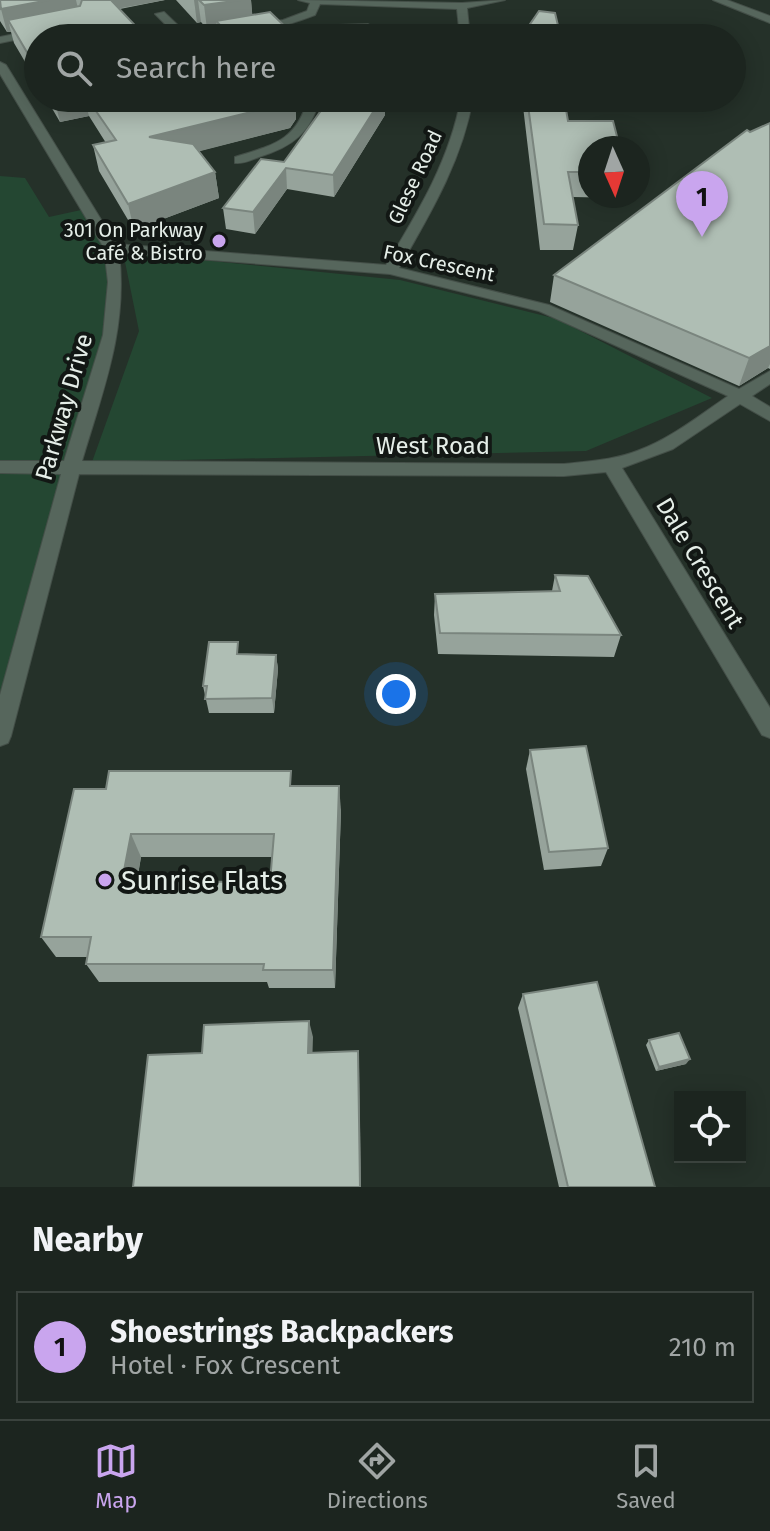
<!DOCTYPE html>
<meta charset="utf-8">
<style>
:root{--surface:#1c251f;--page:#252d28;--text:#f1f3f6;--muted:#a0a5a4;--line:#3a423d;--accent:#c9a5ee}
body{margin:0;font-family:"Fira Sans",sans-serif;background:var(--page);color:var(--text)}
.controls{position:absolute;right:24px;bottom:24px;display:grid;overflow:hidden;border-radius:0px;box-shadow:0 4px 20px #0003}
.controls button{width:72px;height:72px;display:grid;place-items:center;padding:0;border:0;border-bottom:2px solid var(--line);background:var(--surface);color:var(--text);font:40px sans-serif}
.compass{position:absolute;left:578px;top:136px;width:72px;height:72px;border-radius:50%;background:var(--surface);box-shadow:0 4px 20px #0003;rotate:177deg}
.you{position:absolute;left:396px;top:694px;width:28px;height:28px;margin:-20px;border:6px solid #fff;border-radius:50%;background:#1a73e8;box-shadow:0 0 0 12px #1a73e833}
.badge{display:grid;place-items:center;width:52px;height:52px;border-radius:50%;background:var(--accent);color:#111;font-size:26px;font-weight:700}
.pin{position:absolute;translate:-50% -66px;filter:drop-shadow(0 2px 4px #0008)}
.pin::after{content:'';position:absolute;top:42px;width:28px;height:24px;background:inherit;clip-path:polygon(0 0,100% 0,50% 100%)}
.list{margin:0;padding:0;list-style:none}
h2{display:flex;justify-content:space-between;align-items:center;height:104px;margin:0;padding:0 32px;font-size:34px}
h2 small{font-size:26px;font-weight:400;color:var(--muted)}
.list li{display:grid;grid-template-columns:52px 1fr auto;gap:24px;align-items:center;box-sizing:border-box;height:112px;margin:0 16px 16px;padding:0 16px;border:2px solid var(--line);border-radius:0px}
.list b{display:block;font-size:30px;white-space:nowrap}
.list p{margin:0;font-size:26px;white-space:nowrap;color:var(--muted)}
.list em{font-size:26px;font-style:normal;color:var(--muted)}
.icon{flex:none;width:44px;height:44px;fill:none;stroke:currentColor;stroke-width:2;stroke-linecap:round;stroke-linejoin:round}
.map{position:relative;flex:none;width:770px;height:1187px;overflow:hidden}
.search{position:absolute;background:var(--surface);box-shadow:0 4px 20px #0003;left:24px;right:24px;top:24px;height:88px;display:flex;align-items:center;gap:20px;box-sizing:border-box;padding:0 28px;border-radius:44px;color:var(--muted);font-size:30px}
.sheet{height:232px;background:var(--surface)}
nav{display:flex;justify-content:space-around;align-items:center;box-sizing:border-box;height:112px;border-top:2px solid var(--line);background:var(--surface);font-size:22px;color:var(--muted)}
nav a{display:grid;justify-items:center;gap:4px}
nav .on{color:var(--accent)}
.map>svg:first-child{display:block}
.green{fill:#244732}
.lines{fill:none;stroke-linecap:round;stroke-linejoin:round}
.minor-casing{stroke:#444f48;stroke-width:2}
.minor{fill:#56665c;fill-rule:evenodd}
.wall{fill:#96a39b;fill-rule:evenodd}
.shaded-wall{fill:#7a857e}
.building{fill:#afbeb4;stroke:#7a857e;stroke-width:2;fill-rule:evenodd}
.poi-dot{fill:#c9a5ee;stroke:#121714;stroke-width:3}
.labels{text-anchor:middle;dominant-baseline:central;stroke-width:8;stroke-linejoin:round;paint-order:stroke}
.far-street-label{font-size:20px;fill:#e5eee8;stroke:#121714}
.far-poi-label{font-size:20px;fill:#e5eee8;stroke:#121714;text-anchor:end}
.street-label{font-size:24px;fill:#e5eee8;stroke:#121714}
.near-poi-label{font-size:28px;fill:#e5eee8;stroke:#121714;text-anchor:start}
</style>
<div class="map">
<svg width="770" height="1187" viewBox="0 0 770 1187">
<rect width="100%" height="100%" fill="#253129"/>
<!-- green -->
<g class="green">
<polygon points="0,176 25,178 49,217 81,210 110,251 105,346 0,727"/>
<polygon points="123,252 400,280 557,319 712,398 586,451 92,462 139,331"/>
</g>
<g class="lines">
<defs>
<g id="minor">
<path d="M 298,0 L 462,3 L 505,0 L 467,8 L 470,38 L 460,38 L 457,9 L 320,4 L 315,15 C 274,31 221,42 178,37 L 155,14 L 164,12 L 186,33 L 192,34 L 283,20 L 307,11 L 310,3 Z"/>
<polygon points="713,0 727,0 770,16 770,23"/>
<polygon points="368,24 392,38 379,38 366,30 309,32 304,29 309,26"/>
<polygon points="39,29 43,30 43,34 0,43 0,37"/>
<path d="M 0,62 L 6,65 L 116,244 L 386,265 C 418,212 450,160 461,98 L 473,98 C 462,161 430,214 399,268 L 549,305 L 739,389 L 770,371 L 770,384 L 752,396 L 770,407 L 770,421 L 740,404 L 673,449 L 622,468 L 770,708 L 770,738 L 762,735 L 606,472 L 564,476 L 79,474 L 11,736 L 8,743 L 0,746 L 0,695 L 61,474 L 0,473 L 0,461 L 64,461 L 103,335 L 108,282 L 104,248 L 0,74 ZM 119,253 L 390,274 L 539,311 L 728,396 C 699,416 670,439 637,451 C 614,460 589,461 564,464 L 82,461 C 103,390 128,328 119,253 Z"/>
<path d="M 308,98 L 320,98 C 311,133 292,147 259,157 C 251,160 243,164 235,163 L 235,157 C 273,145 297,141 308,98 Z"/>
</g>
</defs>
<!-- minor casing -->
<use href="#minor" class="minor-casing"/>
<!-- minor -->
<use href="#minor" class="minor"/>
</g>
<!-- wall -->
<g class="wall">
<polygon points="0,0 165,0 120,9 38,38 38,84 14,43 11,32 7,32 0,21"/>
<polygon points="176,0 251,0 252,15 297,38 218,38 217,27 207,29 201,22 197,23"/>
<polygon points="46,98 295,98 296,119 290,128 199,151 215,172 219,198 134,230 99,171 93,145 106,143 89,116 60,122"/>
<polygon points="385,98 385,115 334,197 287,189 255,234 226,229 223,208 284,162"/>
<polygon points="522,98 564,98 568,121 590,148 590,196 622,196 621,198 573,197 578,225 573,250 540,250"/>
<polygon points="770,123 770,369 768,368 739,386 550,302 554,275 750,132"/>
<polygon points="555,575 621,635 614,657 438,654 434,615 435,594 552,591"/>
<polygon points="240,654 276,655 278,669 274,713 209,713 203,686"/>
<polygon points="530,750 608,848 601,866 544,870 526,769"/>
<path d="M 294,786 L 341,810 L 335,988 L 269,988 L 267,982 L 99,982 L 86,964 L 87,957 L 56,957 L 41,937 L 74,789 ZM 141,857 L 272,857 L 270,882 L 137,881 Z"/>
<polygon points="523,994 655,1187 559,1187 518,1008"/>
<polygon points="649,1040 686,1064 656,1071 646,1045"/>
</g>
<!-- shaded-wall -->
<g class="shaded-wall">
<polygon points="49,0 76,0 80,18 8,20 11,32 7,32 1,9"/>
<polygon points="103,0 165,0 105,11"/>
<polygon points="194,0 198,0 201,22 197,23"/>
<polygon points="241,0 251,0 253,22 216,21 217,27 207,29 204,5"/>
<polygon points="54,98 84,98 89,116 60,122"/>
<polygon points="292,98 295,98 296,119 290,128 154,163 149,137"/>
<polygon points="382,98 385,98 385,115 334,197 333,175"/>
<polygon points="286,168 287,189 255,234 253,212"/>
<polygon points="215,172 219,198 134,230 128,204"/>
<polygon points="770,346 770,364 768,368 739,386 749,358"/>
<polygon points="276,655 278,669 274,713 272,698"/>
<polygon points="339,786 341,810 335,988 333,970"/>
<polygon points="131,834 141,857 133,902 122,881"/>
<polygon points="309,1021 313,1037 312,1068 308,1053"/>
<polygon points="358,1051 359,1067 361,1187 360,1187"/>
<polygon points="690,1059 686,1064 656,1071 659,1067"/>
</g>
<!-- building -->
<g class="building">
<polygon points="0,0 49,0 1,9"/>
<polygon points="82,0 111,0 147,38 38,38 38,71 8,20 80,6"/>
<polygon points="199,0 241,0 204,5"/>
<polygon points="539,11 555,13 561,38 528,38 526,30"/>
<polygon points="270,12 297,38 233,38 216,21"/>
<polygon points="87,98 292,98 288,103 149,137 193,144 215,172 128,204 93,145 116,140"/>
<polygon points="330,98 382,98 333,175 286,168 253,212 223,208 261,159 284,162"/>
<polygon points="527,98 564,98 568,121 613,121 620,148 590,148 590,172 568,172 578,225 544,224"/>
<polygon points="770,123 770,346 749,358 554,275 747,130 750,132"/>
<polygon points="555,575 588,576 621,635 440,633 435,594 560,591"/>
<polygon points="209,642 238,642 237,654 276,655 272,698 205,699 207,686 203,686"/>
<polygon points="586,746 608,848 549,852 530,750"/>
<path d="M 109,771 L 291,771 L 290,786 L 339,786 L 333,970 L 263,970 L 264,964 L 86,964 L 91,937 L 41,937 L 74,789 L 106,789 ZM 131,834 L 274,834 L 270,882 L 122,881 Z"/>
<polygon points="597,982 655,1187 568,1187 523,994"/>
<polygon points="309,1021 308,1053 358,1051 360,1187 133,1187 148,1055 202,1053 204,1025"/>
<polygon points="679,1033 690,1059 659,1067 649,1040"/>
</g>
<!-- markers -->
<g class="poi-dot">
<circle cx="219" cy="241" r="8"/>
<circle cx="105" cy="880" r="8"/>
</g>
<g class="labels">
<!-- far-street labels -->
<g class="far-street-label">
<text transform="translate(415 177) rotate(-65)">Glese Road</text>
<text transform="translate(439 263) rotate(12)">Fox Crescent</text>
</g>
<!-- far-poi labels -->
<g class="far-poi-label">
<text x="203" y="230">301 On Parkway<tspan x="203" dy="23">Café &amp; Bistro</tspan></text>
</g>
<!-- street labels -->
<g class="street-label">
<text transform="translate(64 407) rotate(-74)">Parkway Drive</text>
<text x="433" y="446">West Road</text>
<text transform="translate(700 563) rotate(59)">Dale Crescent</text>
</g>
<!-- near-poi labels -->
<g class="near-poi-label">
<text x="121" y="880">Sunrise Flats</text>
</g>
</g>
</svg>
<div class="controls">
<button><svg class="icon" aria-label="locate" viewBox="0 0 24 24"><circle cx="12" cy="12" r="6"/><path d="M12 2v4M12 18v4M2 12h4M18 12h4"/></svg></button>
</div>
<svg class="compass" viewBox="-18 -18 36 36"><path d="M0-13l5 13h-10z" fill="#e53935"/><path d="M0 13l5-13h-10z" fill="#a0a5a4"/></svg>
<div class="you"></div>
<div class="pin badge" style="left:702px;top:237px">1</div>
<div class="search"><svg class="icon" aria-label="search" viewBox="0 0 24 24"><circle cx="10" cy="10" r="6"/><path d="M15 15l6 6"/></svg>Search here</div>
</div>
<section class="sheet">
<h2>Nearby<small></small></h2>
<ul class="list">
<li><span class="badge">1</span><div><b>Shoestrings Backpackers</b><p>Hotel · Fox Crescent</p></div><em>210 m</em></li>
</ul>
</section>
<nav>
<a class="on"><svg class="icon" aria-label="map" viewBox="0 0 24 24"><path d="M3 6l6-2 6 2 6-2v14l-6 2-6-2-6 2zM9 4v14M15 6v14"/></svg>Map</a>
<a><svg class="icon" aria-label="directions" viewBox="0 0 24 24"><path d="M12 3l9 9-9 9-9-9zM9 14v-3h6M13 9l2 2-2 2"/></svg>Directions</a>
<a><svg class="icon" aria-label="saved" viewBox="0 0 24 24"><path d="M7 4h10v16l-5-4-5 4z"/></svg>Saved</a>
</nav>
